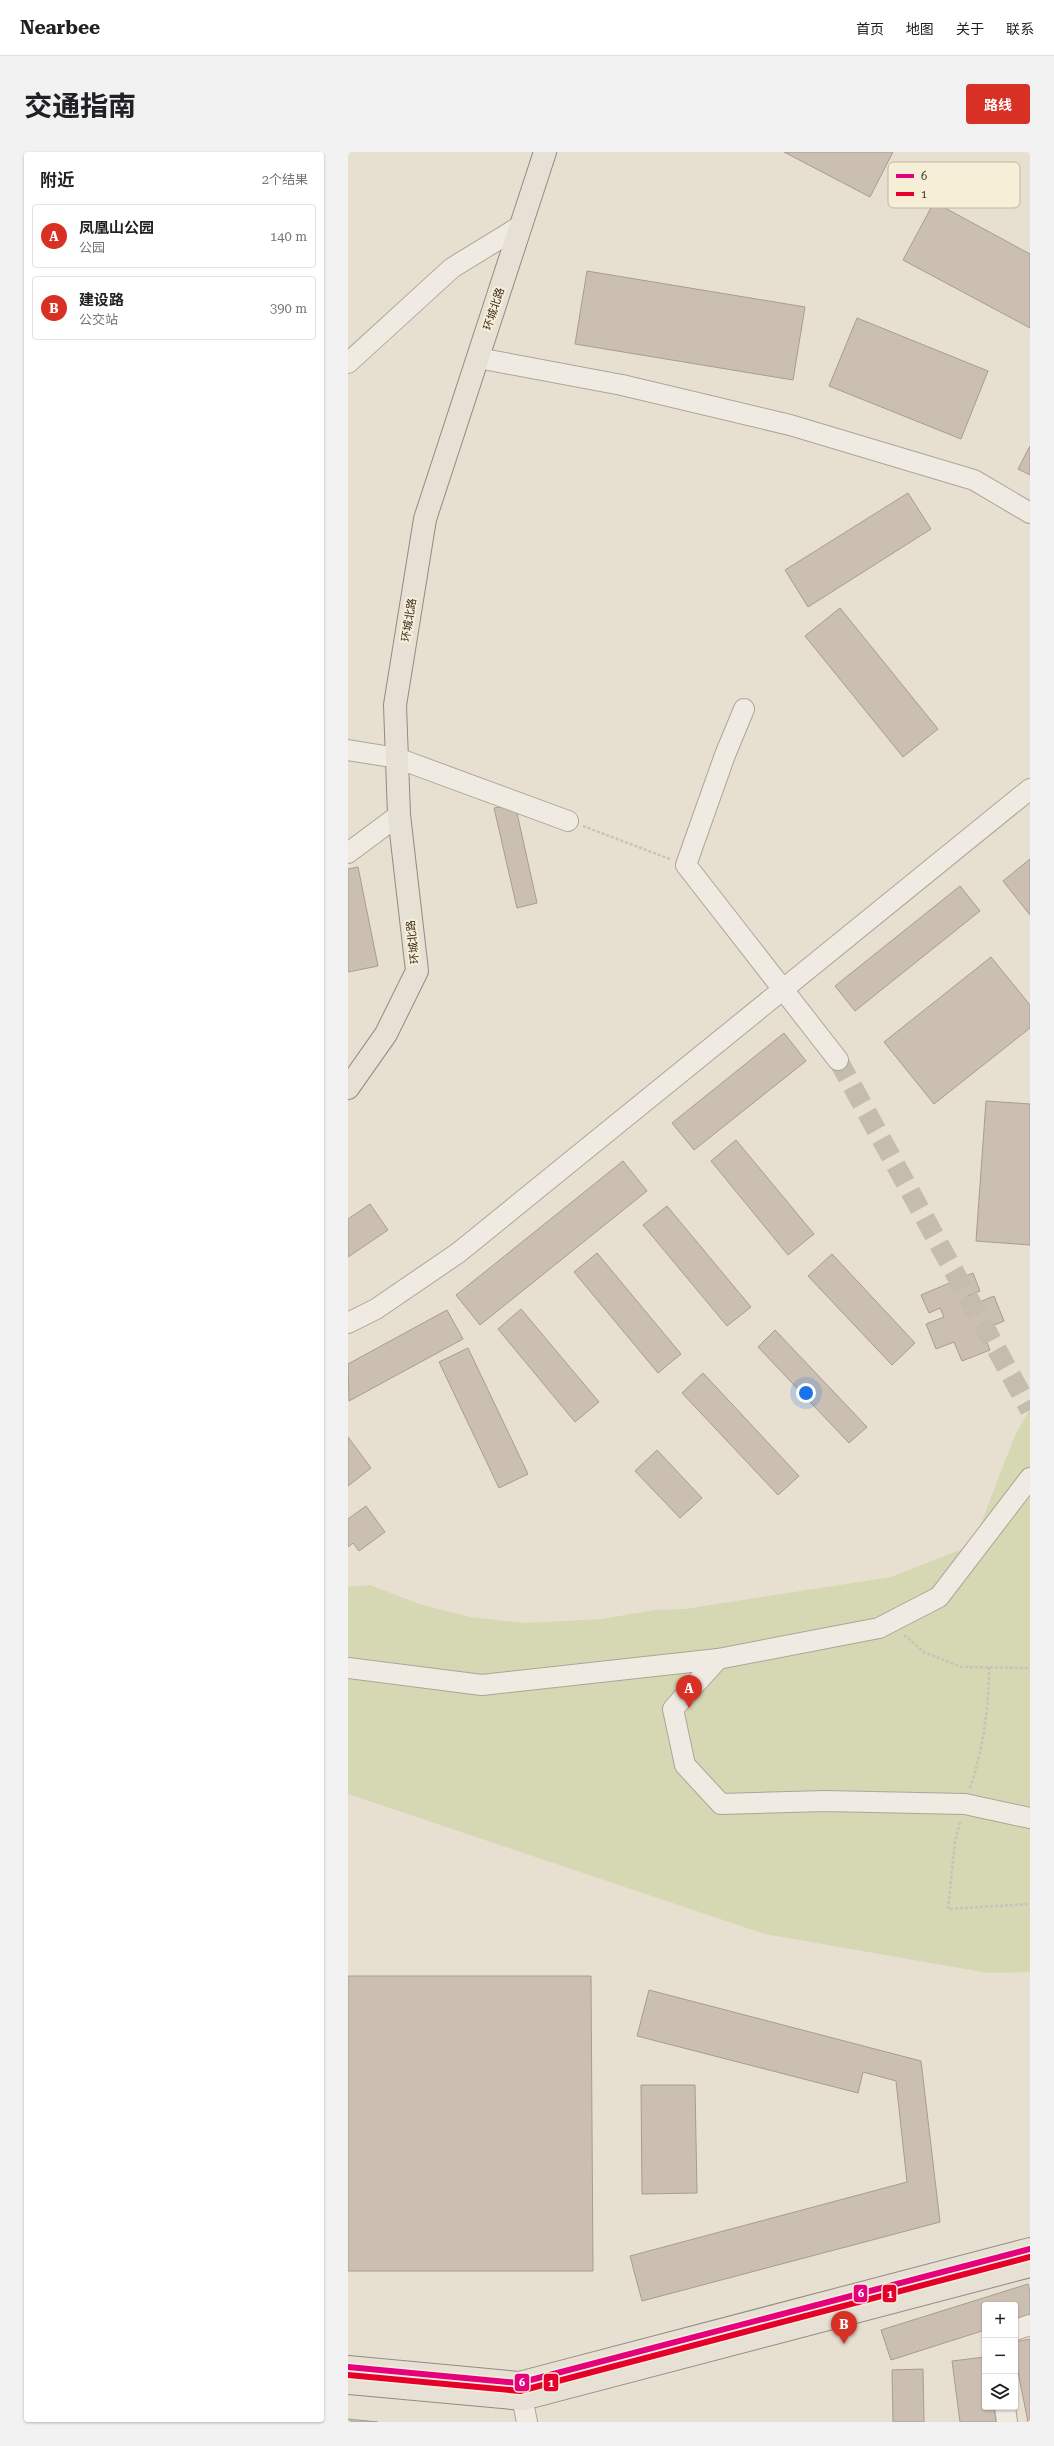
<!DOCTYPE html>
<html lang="zh">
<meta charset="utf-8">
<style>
:root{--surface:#fff;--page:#f2f2f2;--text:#202124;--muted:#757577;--line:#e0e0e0;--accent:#d93025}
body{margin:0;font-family:"Roboto Serif","Noto Sans SC",serif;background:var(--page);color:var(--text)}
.controls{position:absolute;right:12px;bottom:12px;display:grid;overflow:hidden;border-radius:4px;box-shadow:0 1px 3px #0004}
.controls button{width:36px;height:36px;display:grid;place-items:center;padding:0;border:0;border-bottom:1px solid var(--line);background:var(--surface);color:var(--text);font:20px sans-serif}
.you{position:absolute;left:458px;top:1241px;width:14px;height:14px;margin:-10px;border:3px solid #fff;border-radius:50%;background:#1a73e8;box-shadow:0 0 0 6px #1a73e833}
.badge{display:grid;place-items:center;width:26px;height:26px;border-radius:50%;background:var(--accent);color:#fff;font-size:13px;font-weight:700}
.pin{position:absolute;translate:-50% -33px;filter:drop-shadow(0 1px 2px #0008)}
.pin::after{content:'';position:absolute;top:21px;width:14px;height:12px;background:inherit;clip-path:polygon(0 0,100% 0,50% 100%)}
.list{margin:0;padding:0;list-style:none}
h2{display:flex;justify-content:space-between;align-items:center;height:52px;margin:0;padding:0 16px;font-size:17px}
h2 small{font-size:13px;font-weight:400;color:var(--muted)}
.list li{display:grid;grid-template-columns:26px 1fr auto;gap:12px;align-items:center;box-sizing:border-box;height:64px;margin:0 8px 8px;padding:0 8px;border:1px solid var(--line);border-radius:4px}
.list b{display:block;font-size:15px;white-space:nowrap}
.list p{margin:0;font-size:13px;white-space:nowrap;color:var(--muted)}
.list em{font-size:13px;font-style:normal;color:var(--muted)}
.icon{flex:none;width:22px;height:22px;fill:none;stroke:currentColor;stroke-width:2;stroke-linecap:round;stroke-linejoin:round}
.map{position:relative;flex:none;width:682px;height:2270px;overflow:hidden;border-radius:4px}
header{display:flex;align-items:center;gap:24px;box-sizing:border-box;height:56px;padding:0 20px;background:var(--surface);border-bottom:1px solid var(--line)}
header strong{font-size:19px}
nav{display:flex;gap:22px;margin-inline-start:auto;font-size:14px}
.intro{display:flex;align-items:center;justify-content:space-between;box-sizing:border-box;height:96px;padding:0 24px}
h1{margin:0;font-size:28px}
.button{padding:10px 18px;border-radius:4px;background:var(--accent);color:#fff;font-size:14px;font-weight:700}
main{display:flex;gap:24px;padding:0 24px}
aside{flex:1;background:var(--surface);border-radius:4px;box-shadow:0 1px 3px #0004}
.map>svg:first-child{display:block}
.green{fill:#d6d7b3}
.building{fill:#cbbfb2;stroke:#a89c90}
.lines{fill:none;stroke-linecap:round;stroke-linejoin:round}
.minor-tunnel{stroke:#c5bcae;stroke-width:20;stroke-dasharray:20 10;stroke-linecap:butt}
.minor-casing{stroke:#ada599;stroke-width:22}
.major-casing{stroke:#928b80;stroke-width:24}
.path{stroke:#c8c2b9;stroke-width:2.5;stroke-dasharray:3 2;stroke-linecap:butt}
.minor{stroke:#efebe3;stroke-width:20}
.major{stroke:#e6e1d4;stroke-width:22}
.bus-1-casing{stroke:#f7eed8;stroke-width:9}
.bus-2-casing{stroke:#f7eed8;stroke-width:9}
.bus-1{stroke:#e5007d;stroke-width:6}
.bus-2{stroke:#e4002b;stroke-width:6}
.labels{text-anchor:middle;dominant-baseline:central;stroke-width:4;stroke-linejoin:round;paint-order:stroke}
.street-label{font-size:11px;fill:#3d2e20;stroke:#f7eed8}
.key{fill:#f7eed8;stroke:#bfb4a1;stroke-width:1}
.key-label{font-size:11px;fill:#3d2e20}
.line-badge{stroke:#f7eed8;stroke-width:1.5}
.badge-label{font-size:11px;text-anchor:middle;font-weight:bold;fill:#fff}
</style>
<header>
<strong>Nearbee</strong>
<nav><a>首页</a><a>地图</a><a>关于</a><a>联系</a></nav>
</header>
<div class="intro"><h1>交通指南</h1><a class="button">路线</a></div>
<main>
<aside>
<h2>附近<small>2个结果</small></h2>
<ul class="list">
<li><span class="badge">A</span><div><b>凤凰山公园</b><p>公园</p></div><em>140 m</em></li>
<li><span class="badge">B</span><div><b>建设路</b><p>公交站</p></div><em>390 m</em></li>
</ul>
</aside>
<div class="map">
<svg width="682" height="2270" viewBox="0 0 682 2270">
<rect width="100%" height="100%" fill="#e7e0d1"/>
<!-- green -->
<polygon class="green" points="682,1256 682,1820 640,1821 417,1782 0,1642 0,1435 22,1433 74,1453 122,1465 176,1471 254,1467 306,1458 337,1457 543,1425 617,1396 632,1374 666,1286"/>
<!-- building -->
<g class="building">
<polygon points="436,0 545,0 522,45"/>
<polygon points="586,50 682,102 682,176 555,108"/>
<polygon points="239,119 457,155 445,228 227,192"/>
<polygon points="509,166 640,219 613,287 481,234"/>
<polygon points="682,294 682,323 670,317"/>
<polygon points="560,341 583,377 460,455 437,418"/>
<polygon points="492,456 590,577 555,605 457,484"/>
<polygon points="167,652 189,751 169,756 146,656"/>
<polygon points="682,707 682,763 655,729"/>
<polygon points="10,715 30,814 0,820 0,717"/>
<polygon points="612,734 632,759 507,859 487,834"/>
<polygon points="643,805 682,853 682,876 586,952 536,890"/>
<polygon points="436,881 458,909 346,998 324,971"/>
<polygon points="638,949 682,952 682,1093 628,1089"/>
<polygon points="388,988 466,1082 440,1103 363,1009"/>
<polygon points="275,1009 299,1039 132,1173 108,1143"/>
<polygon points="22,1052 40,1078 0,1105 0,1067"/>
<polygon points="319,1054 403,1155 379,1174 295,1073"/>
<polygon points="249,1101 333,1202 310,1221 226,1120"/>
<polygon points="484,1102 567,1191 544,1213 460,1124"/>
<polygon points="625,1121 632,1139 620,1144 624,1153 646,1144 656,1169 634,1178 642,1198 614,1209 606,1190 588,1197 578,1172 596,1165 592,1156 581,1161 573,1143"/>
<polygon points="173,1157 251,1250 227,1270 150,1177"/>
<polygon points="99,1158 115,1187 1,1249 0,1212"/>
<polygon points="427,1178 519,1275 501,1291 410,1195"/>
<polygon points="120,1196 180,1322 151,1336 91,1210"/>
<polygon points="355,1221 451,1324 430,1343 334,1241"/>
<polygon points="0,1285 23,1316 0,1334"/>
<polygon points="309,1298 354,1346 332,1366 287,1319"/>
<polygon points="18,1354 37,1380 11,1399 5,1391 0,1395 0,1367"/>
<polygon points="0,1824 243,1824 245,2119 0,2119"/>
<polygon points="301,1838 573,1909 592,2070 294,2149 282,2104 559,2030 548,1929 515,1920 510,1941 289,1884"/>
<polygon points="293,1933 347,1933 349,2041 294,2042"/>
<polygon points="680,2132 682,2140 682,2164 667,2169 667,2153 637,2153 637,2178 543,2208 533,2178"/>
<polygon points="682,2187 682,2270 680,2270 667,2205 667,2190"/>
<polygon points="637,2205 637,2255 646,2255 648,2270 612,2270 604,2209"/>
<polygon points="575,2217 576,2270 545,2270 544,2218"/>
<polygon points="0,2267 30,2270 0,2270"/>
</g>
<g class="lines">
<!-- minor-tunnel -->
<polyline class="minor-tunnel" points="490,908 682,1258"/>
<defs>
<g id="minor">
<polyline points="130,206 274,233 442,273 626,328 682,361"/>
<polyline points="0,211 104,116 174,73"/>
<polyline points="396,557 377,603 338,713 490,908"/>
<polyline points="0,598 49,606 220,669"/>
<polyline points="0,701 51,663"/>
<polyline points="0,1171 28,1157 110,1101 682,637"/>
<polyline points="370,1507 531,1476 591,1445 682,1326"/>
<polyline points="0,1516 134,1533 370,1507 325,1557 337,1613 373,1652 477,1649 617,1652 682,1666"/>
<polyline points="667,2178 682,2173"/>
<polyline points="171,2231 179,2270"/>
<polyline points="657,2255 659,2270"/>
</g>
<g id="major">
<polyline points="0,936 38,882 69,819 51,663 47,553 77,367 197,0"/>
<polyline points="0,2215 171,2231 682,2097"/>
<polyline points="0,2231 175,2247 682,2114"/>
</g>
</defs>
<!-- minor casing -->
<use href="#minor" class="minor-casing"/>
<!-- major casing -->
<use href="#major" class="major-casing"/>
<!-- path -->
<g class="path">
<polyline points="235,674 322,707"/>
<polyline points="556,1483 576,1500 613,1515 682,1516"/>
<path d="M 622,1636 C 635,1597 641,1556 641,1515"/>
<polyline points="612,1670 607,1689 600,1757 682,1752"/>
</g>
<!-- minor -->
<use href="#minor" class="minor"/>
<!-- major -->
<use href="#major" class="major"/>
<defs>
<polyline id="bus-1" points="0,2215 171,2231 682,2097"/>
<polyline id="bus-2" points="0,2223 172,2239 682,2105"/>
</defs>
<!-- bus-1 casing -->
<use href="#bus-1" class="bus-1-casing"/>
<!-- bus-2 casing -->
<use href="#bus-2" class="bus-2-casing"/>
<!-- bus-1 -->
<use href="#bus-1" class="bus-1"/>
<!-- bus-2 -->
<use href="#bus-2" class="bus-2"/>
</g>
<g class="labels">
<!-- street labels -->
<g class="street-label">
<text transform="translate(146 157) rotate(-72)">环城北路</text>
<text transform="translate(61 468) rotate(-81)">环城北路</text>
<text transform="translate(65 790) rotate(-96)">环城北路</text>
</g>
</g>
<!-- legend -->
<rect x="540" y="10" width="132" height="46" rx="6" class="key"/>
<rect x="548" y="22" width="18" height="4" fill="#e5007d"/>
<rect x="548" y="40" width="18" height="4" fill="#e4002b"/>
<g class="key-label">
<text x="573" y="28">6</text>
<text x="573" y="46">1</text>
</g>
<g class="line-badge">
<rect x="505" y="2132" width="15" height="19" rx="4" fill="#e5007d"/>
<rect x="534" y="2132" width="15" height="19" rx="4" fill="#e4002b"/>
<rect x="166" y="2221" width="16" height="19" rx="4" fill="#e5007d"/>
<rect x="195" y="2221" width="16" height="19" rx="4" fill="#e4002b"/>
</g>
<g class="badge-label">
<text x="513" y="2145">6</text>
<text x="542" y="2146">1</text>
<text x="174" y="2234">6</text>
<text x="203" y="2235">1</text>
</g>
</svg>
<div class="controls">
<button>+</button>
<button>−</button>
<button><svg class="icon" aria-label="layers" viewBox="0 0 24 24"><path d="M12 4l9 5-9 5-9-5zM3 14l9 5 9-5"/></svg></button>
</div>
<div class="you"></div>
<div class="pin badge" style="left:341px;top:1556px">A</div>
<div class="pin badge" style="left:496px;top:2192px">B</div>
</div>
</main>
